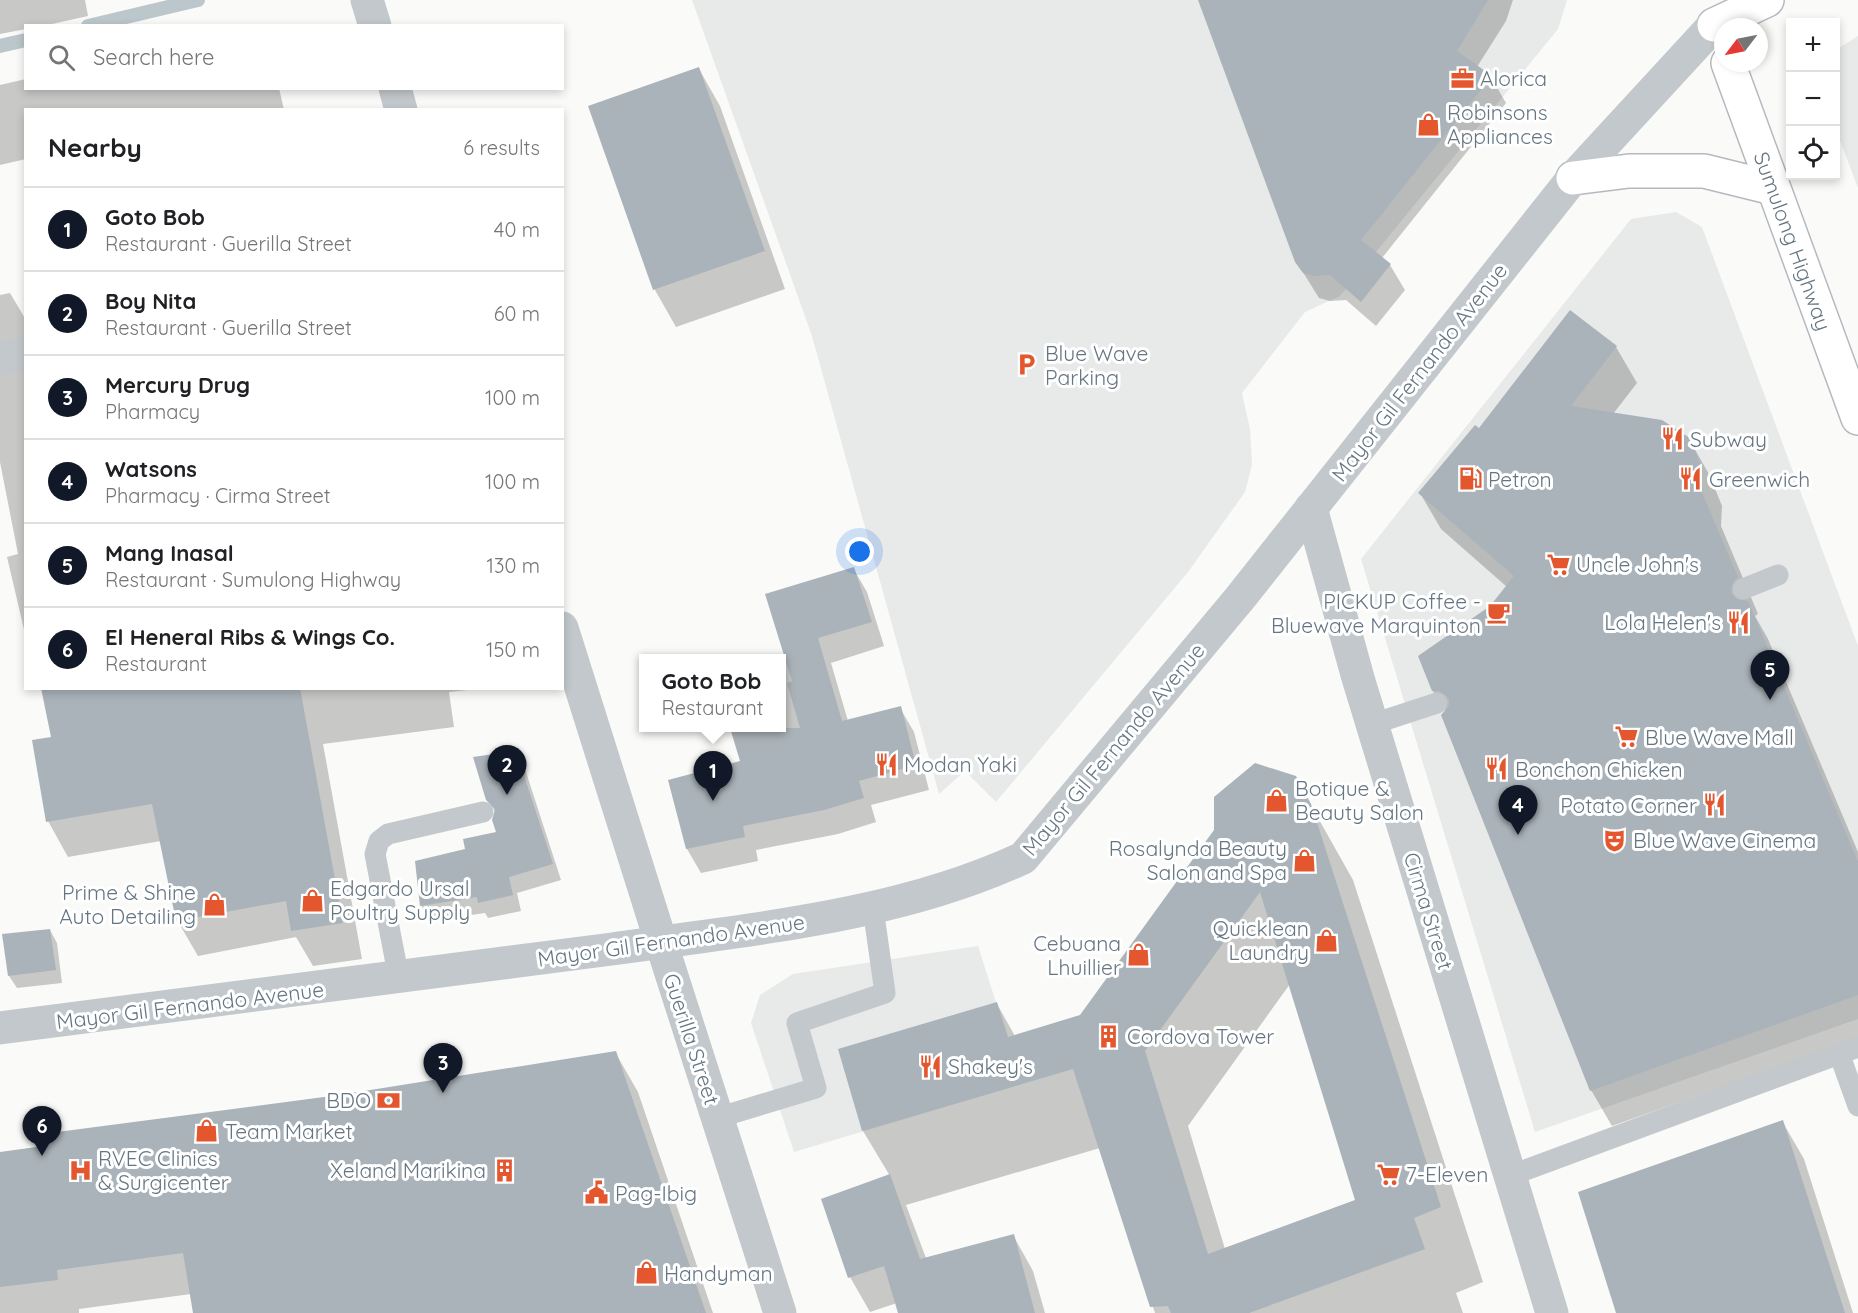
<!DOCTYPE html>
<meta charset="utf-8">
<style>
:root{--surface:#fff;--page:#f2f2f2;--text:#202124;--muted:#757577;--line:#e0e0e0;--accent:#111827}
body{margin:0;font-family:Quicksand,sans-serif;background:var(--page);color:var(--text)}
.controls{position:absolute;right:18px;top:18px;display:grid;overflow:hidden;border-radius:0px;box-shadow:0 3px 9px #0003}
.controls button{width:54px;height:54px;display:grid;place-items:center;padding:0;border:0;border-bottom:2px solid var(--line);background:var(--surface);color:var(--text);font:30px sans-serif}
.compass{position:absolute;left:1714px;top:18px;width:54px;height:54px;border-radius:50%;background:var(--surface);box-shadow:0 3px 9px #0003;rotate:238deg}
.you{position:absolute;left:860px;top:552px;width:21px;height:21px;margin:-15px;border:4px solid #fff;border-radius:50%;background:#1a73e8;box-shadow:0 0 0 9px #1a73e833}
.badge{display:grid;place-items:center;width:39px;height:39px;border-radius:50%;background:var(--accent);color:#fff;font-size:20px;font-weight:700}
.pin{position:absolute;translate:-50% -50px;filter:drop-shadow(0 2px 3px #0008)}
.pin::after{content:'';position:absolute;top:32px;width:21px;height:18px;background:inherit;clip-path:polygon(0 0,100% 0,50% 100%)}
.popup{position:absolute;left:639px;top:654px;width:147px;height:78px;box-sizing:border-box;display:grid;place-content:center;border-radius:0px;background:var(--surface);filter:drop-shadow(0 2px 4px #0005);font-size:20px;white-space:nowrap;color:var(--muted)}
.popup b{font-size:22px;color:var(--text)}
.popup::after{content:'';position:absolute;left:50%;top:100%;margin-left:-12px;border:12px solid transparent;border-top-color:var(--surface)}
.list{margin:0;padding:0;list-style:none}
h2{display:flex;justify-content:space-between;align-items:center;height:78px;margin:0;padding:0 24px;font-size:26px}
h2 small{font-size:20px;font-weight:400;color:var(--muted)}
.list li{display:grid;grid-template-columns:39px 1fr auto;gap:18px;align-items:center;box-sizing:border-box;height:84px;padding:0 24px;border-top:2px solid var(--line)}
.list b{display:block;font-size:22px;white-space:nowrap}
.list p{margin:0;font-size:20px;white-space:nowrap;color:var(--muted)}
.list em{font-size:20px;font-style:normal;color:var(--muted)}
.icon{flex:none;width:33px;height:33px;fill:none;stroke:currentColor;stroke-width:2;stroke-linecap:round;stroke-linejoin:round}
.map{position:relative;flex:none;width:1858px;height:1313px;overflow:hidden}
.search{position:absolute;background:var(--surface);box-shadow:0 3px 9px #0003;left:24px;top:24px;width:540px;height:66px;display:flex;align-items:center;gap:15px;box-sizing:border-box;padding:0 21px;border-radius:0px;color:var(--muted);font-size:22px}
.panel{position:absolute;background:var(--surface);box-shadow:0 3px 9px #0003;left:24px;top:108px;width:540px;height:582px;border-radius:0px}
.map>svg:first-child{display:block}
.built{fill:#e8e9e9}
.shadow{fill:#0003;fill-rule:evenodd}
.lines{fill:none;stroke-linecap:round;stroke-linejoin:round}
.stream{stroke:#bbc7cb;stroke-width:14}
.building{fill:#aab3b9;fill-rule:evenodd}
.secondary-casing{stroke:#b3babf;stroke-width:36}
.service{stroke:#c3c8cc;stroke-width:21}
.minor{stroke:#c3c8cc;stroke-width:33}
.tertiary{stroke:#c3c8cc;stroke-width:33}
.secondary{stroke:#fff;stroke-width:33}
.labels{text-anchor:middle;dominant-baseline:central;stroke-width:6;stroke-linejoin:round;paint-order:stroke}
.poi-label{font-size:21px;fill:#657683;stroke:#fff;text-anchor:start}
.street-label{font-size:21px;fill:#657683;stroke:#fff}
</style>
<div class="map">
<svg width="1858" height="1313" viewBox="0 0 1858 1313">
<rect width="100%" height="100%" fill="#fafaf8"/>
<!-- built -->
<g class="built">
<polygon points="692,0 1567,0 1558,29 1340,296 1305,312 1242,393 1250,429 1252,465 1245,492 1188,572 996,802 965,771 939,794 812,336"/>
<polygon points="1858,36 1858,188 1836,130 1836,50"/>
<polygon points="1676,212 1702,227 1858,646 1858,1019 1535,1132 1361,559 1631,219"/>
<polygon points="978,946 1022,1084 794,1152 751,1023 760,995 793,974"/>
</g>
<!-- shadow -->
<g class="shadow">
<polygon points="0,0 85,0 88,16 43,26 26,26 26,29 0,34"/>
<polygon points="1200,0 1513,0 1506,21 1477,67 1491,77 1506,103 1382,258 1390,265 1405,290 1376,326 1346,300 1330,301 1319,298 1296,261"/>
<polygon points="699,69 720,106 785,289 676,327 655,290 590,107"/>
<polygon points="26,79 26,88 279,88 284,110 26,110 26,159 0,165 0,85"/>
<polygon points="10,293 26,320 26,638 7,557 18,554 0,462 0,295"/>
<polygon points="1616,347 1637,383 1613,414 1689,439 1710,476 1722,506 1721,526 1758,614 1755,616 1768,639 1858,852 1858,1039 1612,1126 1591,1090 1446,712 1433,691 1507,587 1441,529 1420,493 1479,430"/>
<polygon points="853,568 867,592 884,646 831,663 848,721 900,708 914,732 929,790 871,805 876,822 838,834 756,850 758,861 701,873 687,849 670,781 742,762 731,728 782,728 782,658 777,658 786,656"/>
<polygon points="43,688 476,688 476,689 449,692 454,727 323,744 362,959 313,966 296,937 198,956 177,920 161,841 68,857 48,821 53,738"/>
<polygon points="515,753 525,769 561,880 517,893 521,911 488,918 485,913 430,921 421,905 467,851 498,834 496,813 487,799"/>
<path d="M 1295,777 L 1353,880 L 1483,1282 L 1456,1293 L 1463,1313 L 1155,1313 L 1100,1148 L 906,1205 L 926,1258 L 1013,1235 L 1033,1271 L 1045,1313 L 899,1313 L 897,1303 L 870,1312 L 850,1277 L 890,1176 L 863,1131 L 997,1004 L 1015,1036 L 1081,1016 ZM 1290,984 L 1357,1201 L 1225,1249 L 1188,1126 Z"/>
<polygon points="50,930 57,943 62,983 17,988 9,976"/>
<polygon points="615,1052 638,1092 713,1313 194,1313 191,1294 79,1309 79,1313 0,1313 0,1153"/>
<polygon points="1782,1121 1804,1159 1853,1313 1617,1313"/>
</g>
<g class="lines">
<!-- stream -->
<g class="stream">
<polyline points="88,26 198,0"/>
<polyline points="0,46 26,40"/>
</g>
</g>
<!-- building -->
<g class="building">
<polygon points="1198,0 1488,0 1457,51 1492,76 1361,240 1391,264 1361,302 1330,275 1314,276 1303,273 1295,262"/>
<polygon points="699,67 765,251 653,290 588,106"/>
<polygon points="1570,310 1617,346 1571,406 1662,420 1690,438 1702,468 1700,488 1738,577 1733,582 1731,593 1736,599 1748,601 1858,862 1858,995 1590,1091 1441,715 1449,706 1449,698 1440,691 1432,691 1418,656 1490,606 1514,576 1418,493 1475,425 1479,428"/>
<polygon points="854,567 872,622 818,638 842,721 901,706 916,765 859,781 864,798 824,810 743,826 745,837 686,849 668,780 740,761 730,728 800,728 787,683 792,681 765,594"/>
<polygon points="41,688 300,688 343,923 291,931 286,901 176,921 152,804 46,822 32,740 51,737"/>
<polygon points="516,751 553,864 509,877 513,895 478,903 477,897 420,906 415,861 465,849 463,839 496,832 492,820 495,809 486,800 473,757"/>
<path d="M 1255,763 L 1296,776 L 1311,804 L 1441,1207 L 1414,1218 L 1425,1249 L 1249,1313 L 1171,1313 L 1168,1306 L 1150,1307 L 1073,1069 L 862,1131 L 838,1049 L 997,1002 L 1008,1037 L 1080,1015 L 1214,830 L 1214,797 ZM 1260,892 L 1355,1200 L 1208,1254 L 1145,1051 Z"/>
<polygon points="50,929 56,970 8,976 2,934"/>
<polygon points="616,1051 706,1313 193,1313 183,1253 57,1270 58,1280 0,1287 0,1152 44,1146 42,1134 339,1095"/>
<polygon points="1783,1120 1845,1313 1616,1313 1578,1192"/>
<polygon points="890,1174 920,1259 1014,1234 1035,1313 898,1313 884,1266 848,1278 821,1199"/>
</g>
<g class="lines">
<defs>
<g id="secondary">
<polyline points="1714,25 1767,0"/>
<polyline points="1728,63 1858,418"/>
<polyline points="1573,178 1629,171 1704,171 1773,188"/>
</g>
</defs>
<!-- secondary casing -->
<use href="#secondary" class="secondary-casing"/>
<!-- service -->
<g class="service">
<polyline points="1743,589 1778,575"/>
<polyline points="1373,724 1437,703"/>
<polyline points="399,979 375,854 379,841 388,834 483,812"/>
<polyline points="1839,1053 1858,1106"/>
<polyline points="717,1118 816,1088 797,1023 885,993 873,908"/>
<polyline points="1509,1176 1858,1047"/>
</g>
<!-- minor -->
<g class="minor">
<polyline points="367,0 375,26"/>
<polyline points="395,88 401,110"/>
<polyline points="0,359 26,353"/>
<polyline points="1311,508 1358,678 1552,1313"/>
<polyline points="562,628 661,942"/>
</g>
<!-- tertiary -->
<g class="tertiary">
<polyline points="661,942 780,1313"/>
<path d="M 0,1028 C 204,1003 408,977 612,949 C 750,929 896,917 1023,858 L 1240,598 L 1573,178 L 1714,25"/>
</g>
<!-- secondary -->
<use href="#secondary" class="secondary"/>
</g>
<!-- icons -->
<defs>
<symbol id="office-bare" viewBox="-9 -9 18 18"><path d="M-6-3h4V-5.5h4V-3h4V5H-6ZM-1-4.5V-3h2v-1.5ZM-6 0V1H6V0Z" fill="#e4572e" stroke="#fff" stroke-width="2.5" paint-order="stroke"/></symbol>
<symbol id="shop-bare" viewBox="-9 -9 18 18"><path d="M-5-2.5h2.3a2.7 3.5 0 0 1 5.4 0H5L5.5 6h-11ZM-1.5-2.5h3a1.5 2.3 0 0 0-3 0Z" fill="#e4572e" stroke="#fff" stroke-width="2.5" paint-order="stroke"/></symbol>
<symbol id="parking-bare" viewBox="-9 -9 18 18"><path d="M-3.5-5.5H1a3.5 3.5 0 0 1 0 7H-1V5.5H-3.5ZM-1-3.4V-.6H.8a1.4 1.4 0 0 0 0-2.8Z" fill="#e4572e" stroke="#fff" stroke-width="2.5" paint-order="stroke"/></symbol>
<symbol id="restaurant-bare" viewBox="-9 -9 18 18"><path d="M-5-6h1v4h1v-4h1v4h1v-4h1v5L-1.5 .5V6h-2V.5L-5-1ZM5-6V6H3V1.5H1.5Q1.5-4 5-6Z" fill="#e4572e" stroke="#fff" stroke-width="2.5" paint-order="stroke"/></symbol>
<symbol id="fuel-bare" viewBox="-9 -9 18 18"><path d="M-5.5-6h7V0h2V4h1.3V-2.5L3-4.5l.8-.8L6-3V5H2.5V1h-1V6h-7ZM-4.2-4.7v3.2H.2V-4.7Z" fill="#e4572e" stroke="#fff" stroke-width="2.5" paint-order="stroke"/></symbol>
<symbol id="supermarket-bare" viewBox="-9 -9 18 18"><path d="M-6-5.5h2.5l.6 2H6L4.5 2H-2.5L-4.4-4H-6ZM-1.5 3.2a1.3 1.3 0 1 0 .1 0ZM3 3.2a1.3 1.3 0 1 0 .1 0Z" fill="#e4572e" stroke="#fff" stroke-width="2.5" paint-order="stroke"/></symbol>
<symbol id="cafe-bare" viewBox="-9 -9 18 18"><path d="M-5.5-4.5H6V0H3Q3 3.5 0 3.5H-2.5Q-5.5 3.5-5.5 0ZM3-3.2v2h1.7v-2ZM-6 4.5H4V6H-6Z" fill="#e4572e" stroke="#fff" stroke-width="2.5" paint-order="stroke"/></symbol>
<symbol id="theatre-bare" viewBox="-9 -9 18 18"><path d="M-5-5.5Q0-4 5-5.5V0Q5 5 0 6Q-5 5-5 0ZM-3.3-2.5H-1v1.5H-3.3ZM1-2.5H3.3v1.5H1ZM-2.8 1Q0 5.5 2.8 1Z" fill="#e4572e" stroke="#fff" stroke-width="2.5" paint-order="stroke"/></symbol>
<symbol id="building-bare" viewBox="-9 -9 18 18"><path d="M-4-6H4V6H1V3H-1V6H-4ZM-2.5-4.3h1.7v1.8h-1.7ZM.8-4.3h1.7v1.8H.8ZM-2.5-1h1.7V.8h-1.7ZM.8-1h1.7V.8H.8Z" fill="#e4572e" stroke="#fff" stroke-width="2.5" paint-order="stroke"/></symbol>
<symbol id="bank-bare" viewBox="-9 -9 18 18"><path d="M-6-4H6V4H-6ZM0-2.3a2.3 2.3 0 1 0 0 4.6a2.3 2.3 0 1 0 0-4.6Z" fill="#e4572e" stroke="#fff" stroke-width="2.5" paint-order="stroke"/></symbol>
<symbol id="hospital-bare" viewBox="-9 -9 18 18"><path d="M-5-5h3v3.5h4V-5h3V5h-3V1.5h-4V5h-3Z" fill="#e4572e" stroke="#fff" stroke-width="2.5" paint-order="stroke"/></symbol>
<symbol id="civic-bare" viewBox="-9 -9 18 18"><path d="M-.6-6.5H3V-4.5H.6V-3L4-1V1h2V6H-6V1h2V-1L-.6-3ZM-1.2 2.5V6h2.4V2.5Z" fill="#e4572e" stroke="#fff" stroke-width="2.5" paint-order="stroke"/></symbol>
</defs>
<g fill-rule="evenodd">
<use href="#office-bare" x="1446" y="62" width="33" height="33"/>
<use href="#shop-bare" x="1412" y="108" width="33" height="33"/>
<use href="#parking-bare" x="1010" y="348" width="33" height="33"/>
<use href="#restaurant-bare" x="1656" y="422" width="33" height="33"/>
<use href="#fuel-bare" x="1454" y="462" width="33" height="33"/>
<use href="#restaurant-bare" x="1674" y="462" width="33" height="33"/>
<use href="#supermarket-bare" x="1542" y="548" width="33" height="33"/>
<use href="#cafe-bare" x="1482" y="596" width="33" height="33"/>
<use href="#restaurant-bare" x="1722" y="606" width="33" height="33"/>
<use href="#supermarket-bare" x="1610" y="720" width="33" height="33"/>
<use href="#restaurant-bare" x="870" y="748" width="33" height="33"/>
<use href="#restaurant-bare" x="1480" y="752" width="33" height="33"/>
<use href="#shop-bare" x="1260" y="784" width="33" height="33"/>
<use href="#restaurant-bare" x="1698" y="788" width="33" height="33"/>
<use href="#theatre-bare" x="1598" y="824" width="33" height="33"/>
<use href="#shop-bare" x="1288" y="844" width="33" height="33"/>
<use href="#shop-bare" x="296" y="884" width="33" height="33"/>
<use href="#shop-bare" x="198" y="888" width="33" height="33"/>
<use href="#shop-bare" x="1310" y="924" width="33" height="33"/>
<use href="#shop-bare" x="1122" y="938" width="33" height="33"/>
<use href="#building-bare" x="1092" y="1020" width="33" height="33"/>
<use href="#restaurant-bare" x="914" y="1050" width="33" height="33"/>
<use href="#bank-bare" x="372" y="1084" width="33" height="33"/>
<use href="#shop-bare" x="190" y="1114" width="33" height="33"/>
<use href="#hospital-bare" x="64" y="1154" width="33" height="33"/>
<use href="#building-bare" x="488" y="1154" width="33" height="33"/>
<use href="#supermarket-bare" x="1372" y="1158" width="33" height="33"/>
<use href="#civic-bare" x="580" y="1176" width="33" height="33"/>
<use href="#shop-bare" x="630" y="1256" width="33" height="33"/>
</g>
<g class="labels">
<!-- poi labels -->
<g class="poi-label">
<text x="1480" y="78">Alorica</text>
<text x="1447" y="112">Robinsons<tspan x="1447" dy="24">Appliances</tspan></text>
<text x="1045" y="353">Blue Wave<tspan x="1045" dy="24">Parking</tspan></text>
<text x="1690" y="439">Subway</text>
<text x="1488" y="479">Petron</text>
<text x="1709" y="479">Greenwich</text>
<text x="1576" y="564">Uncle John's</text>
<text x="1481" y="601" text-anchor="end">PICKUP Coffee -<tspan x="1481" dy="24">Bluewave Marquinton</tspan></text>
<text x="1721" y="622" text-anchor="end">Lola Helen's</text>
<text x="1645" y="737">Blue Wave Mall</text>
<text x="904" y="764">Modan Yaki</text>
<text x="1515" y="769">Bonchon Chicken</text>
<text x="1295" y="788">Botique &amp;<tspan x="1295" dy="24">Beauty Salon</tspan></text>
<text x="1697" y="805" text-anchor="end">Potato Corner</text>
<text x="1633" y="840">Blue Wave Cinema</text>
<text x="1287" y="848" text-anchor="end">Rosalynda Beauty<tspan x="1287" dy="24">Salon and Spa</tspan></text>
<text x="330" y="888">Edgardo Ursal<tspan x="330" dy="24">Poultry Supply</tspan></text>
<text x="196" y="892" text-anchor="end">Prime &amp; Shine<tspan x="196" dy="24">Auto Detailing</tspan></text>
<text x="1309" y="928" text-anchor="end">Quicklean<tspan x="1309" dy="24">Laundry</tspan></text>
<text x="1121" y="943" text-anchor="end">Cebuana<tspan x="1121" dy="24">Lhuillier</tspan></text>
<text x="1127" y="1036">Cordova Tower</text>
<text x="948" y="1066">Shakey's</text>
<text x="371" y="1100" text-anchor="end">BDO</text>
<text x="225" y="1131">Team Market</text>
<text x="98" y="1158">RVEC Clinics<tspan x="98" dy="24">&amp; Surgicenter</tspan></text>
<text x="486" y="1170" text-anchor="end">Xeland Marikina</text>
<text x="1406" y="1174">7-Eleven</text>
<text x="615" y="1193">Pag-Ibig</text>
<text x="664" y="1273">Handyman</text>
</g>
<!-- street labels -->
<g class="street-label">
<text transform="translate(1793 241) rotate(70)">Sumulong Highway</text>
<text transform="translate(1419 372) rotate(-52)">Mayor Gil Fernando Avenue</text>
<text transform="translate(1113 749) rotate(-50)">Mayor Gil Fernando Avenue</text>
<text transform="translate(1429 911) rotate(73)">Cirma Street</text>
<text transform="translate(671 940) rotate(-8)">Mayor Gil Fernando Avenue</text>
<text transform="translate(190 1005) rotate(-7)">Mayor Gil Fernando Avenue</text>
<text transform="translate(692 1039) rotate(72)">Guerilla Street</text>
</g>
</g>
</svg>
<div class="controls">
<button>+</button>
<button>−</button>
<button><svg class="icon" aria-label="locate" viewBox="0 0 24 24"><circle cx="12" cy="12" r="6"/><path d="M12 2v4M12 18v4M2 12h4M18 12h4"/></svg></button>
</div>
<svg class="compass" viewBox="-18 -18 36 36"><path d="M0-13l5 13h-10z" fill="#e53935"/><path d="M0 13l5-13h-10z" fill="#757577"/></svg>
<div class="you"></div>
<div class="pin badge" style="left:713px;top:801px">1</div>
<div class="popup"><b>Goto Bob</b>Restaurant</div>
<div class="pin badge" style="left:507px;top:795px">2</div>
<div class="pin badge" style="left:443px;top:1093px">3</div>
<div class="pin badge" style="left:1518px;top:835px">4</div>
<div class="pin badge" style="left:1770px;top:700px">5</div>
<div class="pin badge" style="left:42px;top:1156px">6</div>
<div class="search"><svg class="icon" aria-label="search" viewBox="0 0 24 24"><circle cx="10" cy="10" r="6"/><path d="M15 15l6 6"/></svg>Search here</div>
<section class="panel">
<h2>Nearby<small>6 results</small></h2>
<ul class="list">
<li><span class="badge">1</span><div><b>Goto Bob</b><p>Restaurant · Guerilla Street</p></div><em>40 m</em></li>
<li><span class="badge">2</span><div><b>Boy Nita</b><p>Restaurant · Guerilla Street</p></div><em>60 m</em></li>
<li><span class="badge">3</span><div><b>Mercury Drug</b><p>Pharmacy</p></div><em>100 m</em></li>
<li><span class="badge">4</span><div><b>Watsons</b><p>Pharmacy · Cirma Street</p></div><em>100 m</em></li>
<li><span class="badge">5</span><div><b>Mang Inasal</b><p>Restaurant · Sumulong Highway</p></div><em>130 m</em></li>
<li><span class="badge">6</span><div><b>El Heneral Ribs &amp; Wings Co.</b><p>Restaurant</p></div><em>150 m</em></li>
</ul>
</section>
</div>
